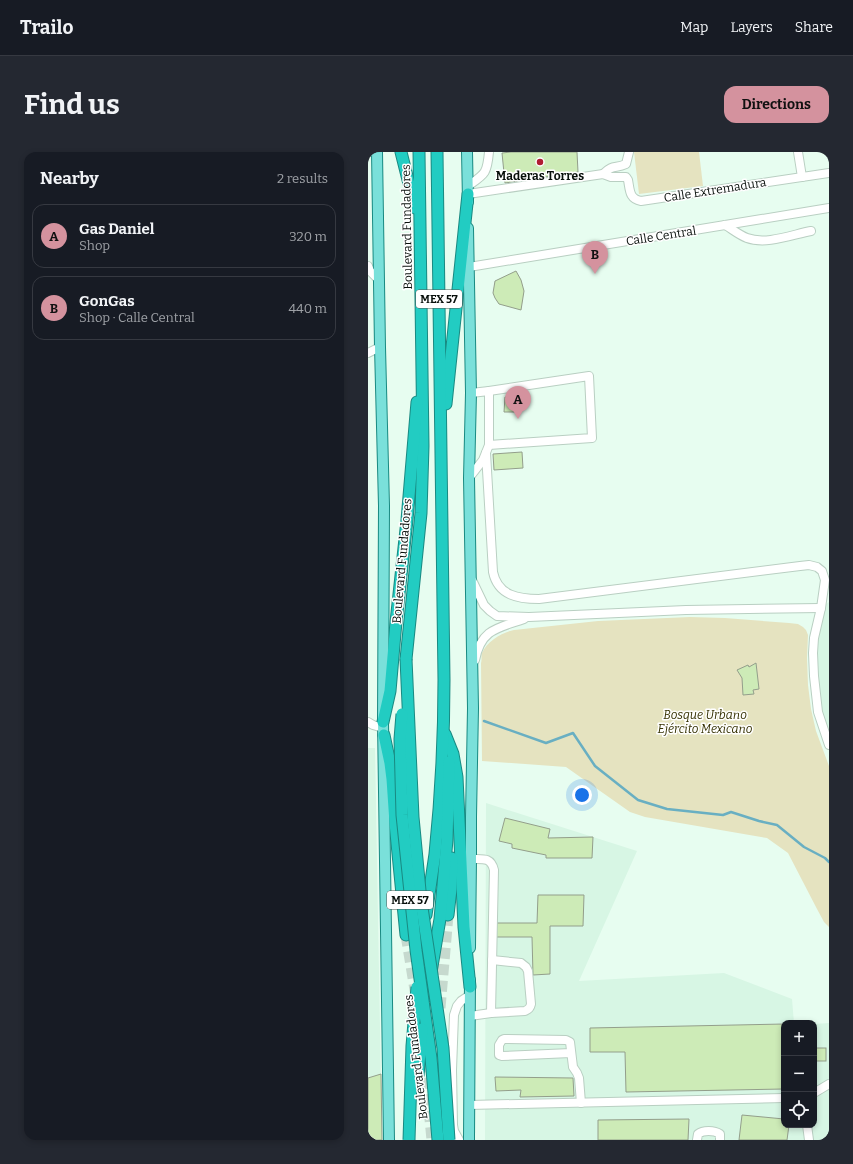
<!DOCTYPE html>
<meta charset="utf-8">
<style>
:root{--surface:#171b24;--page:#242831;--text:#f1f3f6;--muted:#9ea1a6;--line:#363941;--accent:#d4929e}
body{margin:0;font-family:Bitter,serif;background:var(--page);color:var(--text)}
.controls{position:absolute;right:12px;bottom:12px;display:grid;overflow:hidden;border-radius:8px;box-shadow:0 2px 6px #0003}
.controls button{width:36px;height:36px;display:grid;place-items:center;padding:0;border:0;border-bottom:1px solid var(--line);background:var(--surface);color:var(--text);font:20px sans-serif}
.you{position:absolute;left:214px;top:643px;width:14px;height:14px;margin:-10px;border:3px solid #fff;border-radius:50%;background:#1a73e8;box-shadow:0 0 0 6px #1a73e833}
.badge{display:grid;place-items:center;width:26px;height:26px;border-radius:50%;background:var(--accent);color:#111;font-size:13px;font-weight:700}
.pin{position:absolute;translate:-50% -33px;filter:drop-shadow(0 1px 2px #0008)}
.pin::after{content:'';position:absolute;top:21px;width:14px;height:12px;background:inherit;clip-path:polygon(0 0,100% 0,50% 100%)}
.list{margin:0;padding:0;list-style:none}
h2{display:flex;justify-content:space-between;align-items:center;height:52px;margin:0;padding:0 16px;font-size:17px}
h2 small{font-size:13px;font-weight:400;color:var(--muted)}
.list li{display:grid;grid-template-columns:26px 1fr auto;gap:12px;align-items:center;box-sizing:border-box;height:64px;margin:0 8px 8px;padding:0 8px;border:1px solid var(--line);border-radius:12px}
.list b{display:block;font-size:15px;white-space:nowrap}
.list p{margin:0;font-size:13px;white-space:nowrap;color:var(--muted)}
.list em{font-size:13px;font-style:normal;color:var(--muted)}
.icon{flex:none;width:22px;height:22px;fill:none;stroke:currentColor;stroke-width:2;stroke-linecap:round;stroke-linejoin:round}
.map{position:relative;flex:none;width:461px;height:988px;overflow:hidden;border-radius:12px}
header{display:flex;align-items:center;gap:24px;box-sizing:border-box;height:56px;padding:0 20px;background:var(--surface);border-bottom:1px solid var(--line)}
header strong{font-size:19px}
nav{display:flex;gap:22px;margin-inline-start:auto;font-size:14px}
.intro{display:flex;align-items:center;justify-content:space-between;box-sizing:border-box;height:96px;padding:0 24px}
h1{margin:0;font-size:28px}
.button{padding:10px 18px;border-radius:12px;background:var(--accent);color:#111;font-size:14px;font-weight:700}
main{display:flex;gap:24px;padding:0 24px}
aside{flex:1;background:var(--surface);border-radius:12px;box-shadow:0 2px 6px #0003}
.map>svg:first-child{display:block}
.built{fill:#d7f6e4}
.green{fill:#e5e3c0}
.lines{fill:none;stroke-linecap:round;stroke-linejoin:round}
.stream{stroke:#69afc2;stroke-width:2.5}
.building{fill:#cdebb7;stroke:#939e8b}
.highway-tunnel{stroke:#c6d9ce;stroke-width:11;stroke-dasharray:11 5.5;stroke-linecap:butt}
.minor-casing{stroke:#b9cfc2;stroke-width:10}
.major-casing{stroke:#198a82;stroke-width:12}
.highway-casing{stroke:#198a82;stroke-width:13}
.minor{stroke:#fff;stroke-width:8}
.major{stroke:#7ae0da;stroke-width:10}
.highway{stroke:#22ccc2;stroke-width:11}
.highway-bridge-casing{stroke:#198a82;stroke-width:13;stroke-linecap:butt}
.highway-bridge{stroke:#22ccc2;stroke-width:11}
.poi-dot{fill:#b01c32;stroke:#fff;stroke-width:1.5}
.labels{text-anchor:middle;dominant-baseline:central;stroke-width:3;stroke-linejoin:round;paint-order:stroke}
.shield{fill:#fff;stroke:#525754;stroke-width:1}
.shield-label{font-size:11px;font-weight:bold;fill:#080f0b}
.poi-label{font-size:12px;font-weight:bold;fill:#080f0b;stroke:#fff}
.street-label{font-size:12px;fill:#080f0b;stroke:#fff}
.park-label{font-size:12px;font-style:italic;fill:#363203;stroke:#fff}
</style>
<header>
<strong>Trailo</strong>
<nav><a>Map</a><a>Layers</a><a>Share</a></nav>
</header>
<div class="intro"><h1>Find us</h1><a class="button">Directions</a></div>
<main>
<aside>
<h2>Nearby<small>2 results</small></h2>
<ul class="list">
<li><span class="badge">A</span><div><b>Gas Daniel</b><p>Shop</p></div><em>320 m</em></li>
<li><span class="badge">B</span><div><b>GonGas</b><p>Shop · Calle Central</p></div><em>440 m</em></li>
</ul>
</aside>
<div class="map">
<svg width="461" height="988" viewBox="0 0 461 988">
<rect width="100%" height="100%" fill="#e7fdf0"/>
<!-- built -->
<g class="built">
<polygon points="461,450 461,584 458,584 446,524 453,456"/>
<polygon points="0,596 7,596 14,988 0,988"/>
<polygon points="118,651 269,699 211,829 356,821 424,847 426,871 416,871 416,973 446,973 446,872 461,871 461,988 117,988"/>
</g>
<!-- green -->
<g class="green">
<polygon points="266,0 331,0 335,34 271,42"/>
<path d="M 322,465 L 357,466 L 421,471 L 430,472 L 435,475 L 438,478 L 440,483 L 439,506 L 440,533 L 443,557 L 448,579 L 461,614 L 461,775 L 456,770 L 449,757 L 420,701 L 399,686 L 277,665 L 262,660 L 198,615 L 114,609 L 113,511 C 114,508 113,503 114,501 C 119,489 135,480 146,478 L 230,469 Z"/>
</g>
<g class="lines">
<!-- stream -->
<polyline class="stream" points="116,569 178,591 205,581 227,614 270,648 299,657 355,663 363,660 391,669 409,673 436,695 457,706 461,710"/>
</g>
<!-- building -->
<g class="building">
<polygon points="143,0 209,0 210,20 137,31 134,1"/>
<polygon points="148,119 153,128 156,139 153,158 131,152 127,146 125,141 127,129"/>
<polygon points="137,245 151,246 150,260 136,260"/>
<polygon points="154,300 155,316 126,318 125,302"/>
<polygon points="388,511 391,537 385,538 386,542 375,543 374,526 369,518 380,513 381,515"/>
<polygon points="137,666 182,677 180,686 225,685 224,706 178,706 178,703 144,696 144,692 131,689"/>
<polygon points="170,743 216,743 215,774 182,774 182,822 165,823 164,785 127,785 127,771 169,771"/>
<polygon points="416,872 416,937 258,940 257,900 222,900 222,876"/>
<rect x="446" y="896" width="12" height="13"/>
<polygon points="13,922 14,988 0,988 0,926"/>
<polygon points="127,925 205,926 206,944 152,945 153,938 128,939"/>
<polygon points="374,963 416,967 416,973 421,973 419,988 371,988"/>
<polygon points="321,967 320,988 230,988 230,968"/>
</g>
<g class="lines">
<!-- highway-tunnel -->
<g class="highway-tunnel">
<polyline points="38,783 48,844"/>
<polyline points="72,856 80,763"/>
<polyline points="70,885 70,909 74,969"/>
<polyline points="55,893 64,988"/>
</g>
<defs>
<g id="minor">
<polyline points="430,0 434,25"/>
<path d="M 235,22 C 245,12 247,17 258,12 L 261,0"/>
<path d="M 100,34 C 117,22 119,22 121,0"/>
<path d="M 100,42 L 235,22 L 243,25 L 258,25 L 260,28 C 262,38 261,47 273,49 L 461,21"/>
<path d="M 357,73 C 364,77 371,83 379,86 C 398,93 423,83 443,79"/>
<polyline points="0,114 2,119 11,128"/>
<polyline points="101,115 461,56"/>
<polyline points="0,201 12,195"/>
<polyline points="121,239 221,224 224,286 121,293"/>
<path d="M 118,301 L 125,420 C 130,444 151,447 171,447 L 432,414 L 441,413 L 449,415 L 454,419 L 457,428 L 453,456 L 446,486 L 445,501 L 446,524 L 450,560 L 461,593"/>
<polyline points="101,326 115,308 121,293 121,239 103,241"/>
<polyline points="104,428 116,453 122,459 129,464 161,465 318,458 453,456"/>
<path d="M 107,508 C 113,477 130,476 156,467"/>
<polyline points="0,570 5,573 15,576"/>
<path d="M 103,707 C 115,707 123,705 126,718 L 123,861"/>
<path d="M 102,864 L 123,861 L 157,859 C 161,857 162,856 163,852 L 160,819 L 158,815 L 153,811 L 124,808"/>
<polyline points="203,901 134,904 131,903 131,893 134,888 136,887 198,888 202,890 205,915 209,921 211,926 213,951"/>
<polyline points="446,941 461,932"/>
<polyline points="101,953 416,946"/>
<polyline points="439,973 441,988"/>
<polyline points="91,988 86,979 85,973 84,918 86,863 89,854 93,849 102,843"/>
<path d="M 329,988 L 330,982 C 335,978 346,978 352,982 L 352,988"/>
</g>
<g id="major">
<polyline points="9,0 12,195 16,354 15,570 21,988"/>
<polyline points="99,0 100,50"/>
<polyline points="100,76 103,241 101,326 105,556 103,665 103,707 102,796"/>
<polyline points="101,988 102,828"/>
</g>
<g id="highway">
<polyline points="33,0 47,56"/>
<polyline points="78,252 100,42"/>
<polyline points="38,507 53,361 55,294 51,0"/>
<polyline points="15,570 22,539 28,470 39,368 49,250"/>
<polyline points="77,582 85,602 89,625 96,775 102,835"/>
<polyline points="16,583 22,611 24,627 27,671 38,783"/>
<path d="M 58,763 C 61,743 64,723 67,702 C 73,644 76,586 76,528 L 69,0"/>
<polyline points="80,763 83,737 84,706"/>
<polyline points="59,844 72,767 79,688 81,610"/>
</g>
</defs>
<!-- minor casing -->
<use href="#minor" class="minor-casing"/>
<!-- major casing -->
<use href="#major" class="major-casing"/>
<!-- highway casing -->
<use href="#highway" class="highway-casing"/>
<!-- minor -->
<use href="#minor" class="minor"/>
<!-- major -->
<use href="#major" class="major"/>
<!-- highway -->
<use href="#highway" class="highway"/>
<defs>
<g id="highway-bridge">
<polyline points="38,507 45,665 53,749 75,896 81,988"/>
<polyline points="34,562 32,587 34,663 48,798 63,906 70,988"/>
<polyline points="50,924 54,877"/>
<polyline points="41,988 44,894 49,835"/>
</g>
</defs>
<!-- highway-bridge casing -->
<use href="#highway-bridge" class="highway-bridge-casing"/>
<!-- highway-bridge -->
<use href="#highway-bridge" class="highway-bridge"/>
</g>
<!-- markers -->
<circle class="poi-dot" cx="172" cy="10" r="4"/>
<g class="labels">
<!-- shield labels -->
<g class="shield">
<rect x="48" y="138" width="46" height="18" rx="3"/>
<rect x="19" y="739" width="46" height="18" rx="3"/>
</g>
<g class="shield-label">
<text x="71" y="147">MEX 57</text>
<text x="42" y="748">MEX 57</text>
</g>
<!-- poi labels -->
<g class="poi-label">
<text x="172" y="24">Maderas Torres</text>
</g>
<!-- street labels -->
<g class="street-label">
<text transform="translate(347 38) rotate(-9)">Calle Extremadura</text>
<text transform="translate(39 75) rotate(-91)">Boulevard Fundadores</text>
<text transform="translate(293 84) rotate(-9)">Calle Central</text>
<text transform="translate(34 409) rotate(-85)">Boulevard Fundadores</text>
<text transform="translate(48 905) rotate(-97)">Boulevard Fundadores</text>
</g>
<!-- park labels -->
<g class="park-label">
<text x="337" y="563">Bosque Urbano<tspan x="337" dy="14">Ejército Mexicano</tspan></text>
</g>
</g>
</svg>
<div class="controls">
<button>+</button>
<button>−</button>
<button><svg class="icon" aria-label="locate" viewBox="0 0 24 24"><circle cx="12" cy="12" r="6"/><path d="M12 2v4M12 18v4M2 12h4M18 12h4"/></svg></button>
</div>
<div class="you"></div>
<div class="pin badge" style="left:150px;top:267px">A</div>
<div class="pin badge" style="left:227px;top:122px">B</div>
</div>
</main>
